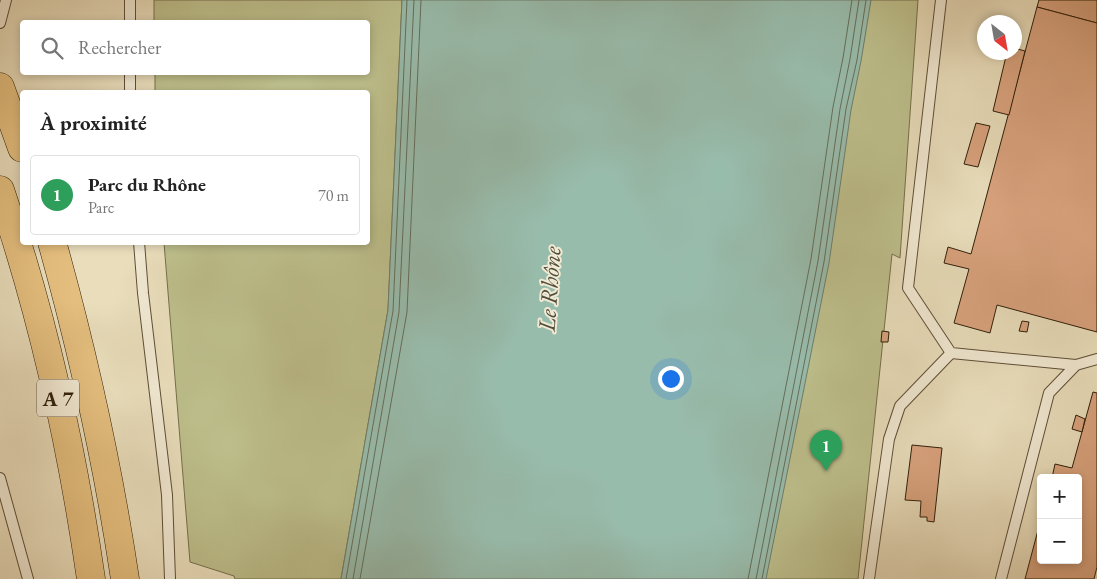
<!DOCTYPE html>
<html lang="fr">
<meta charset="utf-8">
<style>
:root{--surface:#fff;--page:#f2f2f2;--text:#222;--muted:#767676;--line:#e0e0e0;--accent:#8f2418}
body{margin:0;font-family:"EB Garamond",serif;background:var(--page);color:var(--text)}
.controls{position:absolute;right:15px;bottom:15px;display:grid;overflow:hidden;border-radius:5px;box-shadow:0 2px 8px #0003}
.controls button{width:45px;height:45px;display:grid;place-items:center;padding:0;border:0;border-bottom:1px solid var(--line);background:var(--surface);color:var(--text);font:25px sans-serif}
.compass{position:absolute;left:977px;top:15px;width:45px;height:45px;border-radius:50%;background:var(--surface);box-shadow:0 2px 8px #0003;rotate:149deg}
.you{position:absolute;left:670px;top:378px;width:18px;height:18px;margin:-12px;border:4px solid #fff;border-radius:50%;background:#1a73e8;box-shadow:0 0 0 8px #1a73e833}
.badge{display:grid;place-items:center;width:32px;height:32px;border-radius:50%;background:var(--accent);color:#fff;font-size:16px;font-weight:700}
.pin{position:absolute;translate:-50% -41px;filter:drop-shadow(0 1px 2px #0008)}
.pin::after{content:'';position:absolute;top:26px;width:18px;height:15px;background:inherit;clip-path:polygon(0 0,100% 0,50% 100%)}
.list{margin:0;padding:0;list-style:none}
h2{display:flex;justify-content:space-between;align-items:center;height:65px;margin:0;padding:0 20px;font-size:21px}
h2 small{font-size:16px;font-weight:400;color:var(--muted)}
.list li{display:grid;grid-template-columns:32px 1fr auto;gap:15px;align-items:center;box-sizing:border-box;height:80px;margin:0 10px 10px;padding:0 10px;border:1px solid var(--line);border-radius:5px}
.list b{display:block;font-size:19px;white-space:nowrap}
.list p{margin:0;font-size:16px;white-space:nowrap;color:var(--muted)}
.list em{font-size:16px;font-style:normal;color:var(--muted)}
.icon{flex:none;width:28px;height:28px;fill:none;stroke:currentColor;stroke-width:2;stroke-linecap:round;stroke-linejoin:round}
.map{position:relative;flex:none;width:1097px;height:579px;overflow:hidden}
.search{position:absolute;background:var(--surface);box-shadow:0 2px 8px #0003;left:20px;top:20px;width:350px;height:55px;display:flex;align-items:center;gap:12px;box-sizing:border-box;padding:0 18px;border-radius:5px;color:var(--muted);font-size:19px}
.panel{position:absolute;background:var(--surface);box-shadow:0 2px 8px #0003;left:20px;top:90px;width:350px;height:155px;border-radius:5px}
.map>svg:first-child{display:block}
.green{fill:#bdbf8c;stroke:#766f4b}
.water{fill:#98bcac;stroke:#6e7d6b}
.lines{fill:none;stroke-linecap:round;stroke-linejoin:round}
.shore{stroke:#646e5b;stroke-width:1}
.building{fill:#d8a27d;stroke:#2f1f0a}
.lane-casing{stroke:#5e4e36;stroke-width:12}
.highway-casing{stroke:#2f1f0a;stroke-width:29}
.lane{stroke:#f1e9d3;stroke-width:10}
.highway{stroke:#e4be7e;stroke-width:28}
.labels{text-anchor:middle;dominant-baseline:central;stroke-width:4;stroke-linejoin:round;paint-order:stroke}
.shield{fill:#f1e9d3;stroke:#695c46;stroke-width:1}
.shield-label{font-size:21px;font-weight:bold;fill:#2f1f0a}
.water-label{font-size:24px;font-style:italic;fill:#4e4e3b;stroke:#f1e9d3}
</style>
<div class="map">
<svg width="1097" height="579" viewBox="0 0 1097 579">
<rect width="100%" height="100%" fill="#e9ddbb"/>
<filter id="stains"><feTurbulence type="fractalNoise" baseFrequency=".004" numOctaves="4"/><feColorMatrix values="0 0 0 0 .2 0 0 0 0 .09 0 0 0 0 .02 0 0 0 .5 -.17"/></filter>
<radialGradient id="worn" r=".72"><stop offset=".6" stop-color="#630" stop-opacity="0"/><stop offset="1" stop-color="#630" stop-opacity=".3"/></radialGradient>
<!-- green -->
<g class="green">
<polygon points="154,0 402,0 388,310 341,579 235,579 234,576 190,562 164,243 368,242 368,92 155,92 155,73 368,72 368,22 154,22"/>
<polygon points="636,0 918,0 900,258 892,254 858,579 524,579"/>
</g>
<!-- water -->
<polygon class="water" points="402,0 871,0 861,61 851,110 829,263 766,579 341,579 388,310"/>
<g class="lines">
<!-- shore -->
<g class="shore">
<polyline points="346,579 393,311 407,0"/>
<polyline points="353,579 399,312 414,0"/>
<polyline points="360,579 407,312 421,0"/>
<polyline points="748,579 811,259 833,107 843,58 852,0"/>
<polyline points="756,579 818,261 840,109 850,59 859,0"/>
<polyline points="762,579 824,262 846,109 857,60 866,0"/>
</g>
</g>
<!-- building -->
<g class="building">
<polygon points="1039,0 1097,0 1097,23 1037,7"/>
<polygon points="1037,7 1097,23 1097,332 997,305 990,333 954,323 969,269 944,263 948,247 971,254"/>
<polygon points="1014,48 1025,51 1009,115 993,111 1007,52 1014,52"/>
<polygon points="976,123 990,126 978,167 964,164"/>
<polygon points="1022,321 1029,322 1027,332 1019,331"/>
<polygon points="882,331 889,332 888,342 881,342"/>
<polygon points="1093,392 1097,393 1097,567 1094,579 1025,579 1041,519 1041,560 1078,560 1078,478 1052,478 1055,464 1072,468"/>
<polygon points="1076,415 1085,419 1082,432 1072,429"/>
<polygon points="912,445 942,448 934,522 927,521 927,517 920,517 921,501 905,500"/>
</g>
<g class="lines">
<defs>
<g id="lane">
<polyline points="130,0 130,22"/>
<polyline points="941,0 908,288 951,353 1076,365"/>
<polyline points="0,23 6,0"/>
<polyline points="130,72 130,92"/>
<polyline points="139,242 143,293 167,495 170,579"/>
<polyline points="0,478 28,579"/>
<polyline points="869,579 889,439 900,406 951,353"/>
<polyline points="1001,579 1049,393 1076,365 1097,359"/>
</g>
<g id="highway">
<polyline points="0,87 22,148"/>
<path d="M 0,190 C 43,316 72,447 91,579"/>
<path d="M 52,242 C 83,353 108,465 125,579"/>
</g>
</defs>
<!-- lane casing -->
<use href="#lane" class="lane-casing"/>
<!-- highway casing -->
<use href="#highway" class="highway-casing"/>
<!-- lane -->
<use href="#lane" class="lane"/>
<!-- highway -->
<use href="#highway" class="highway"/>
</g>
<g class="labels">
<!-- shield labels -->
<rect class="shield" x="37" y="379.5" width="42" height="37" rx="4"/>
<g class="shield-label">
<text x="58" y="398">A 7</text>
</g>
<!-- water labels -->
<g class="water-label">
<text transform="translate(549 289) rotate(-86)">Le Rhône</text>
</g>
</g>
<rect width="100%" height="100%" filter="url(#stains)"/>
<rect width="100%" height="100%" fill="url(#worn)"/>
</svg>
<div class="controls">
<button>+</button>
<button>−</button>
</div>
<svg class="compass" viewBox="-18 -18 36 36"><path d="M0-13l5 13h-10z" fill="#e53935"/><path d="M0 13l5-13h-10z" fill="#767676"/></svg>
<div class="you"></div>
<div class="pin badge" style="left:826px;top:471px;background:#2e9e5b">1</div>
<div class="search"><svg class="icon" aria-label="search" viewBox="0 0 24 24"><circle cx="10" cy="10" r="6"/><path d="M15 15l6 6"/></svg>Rechercher</div>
<section class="panel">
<h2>À proximité<small></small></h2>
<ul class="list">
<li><span class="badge" style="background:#2e9e5b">1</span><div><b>Parc du Rhône</b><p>Parc</p></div><em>70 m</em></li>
</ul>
</section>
</div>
